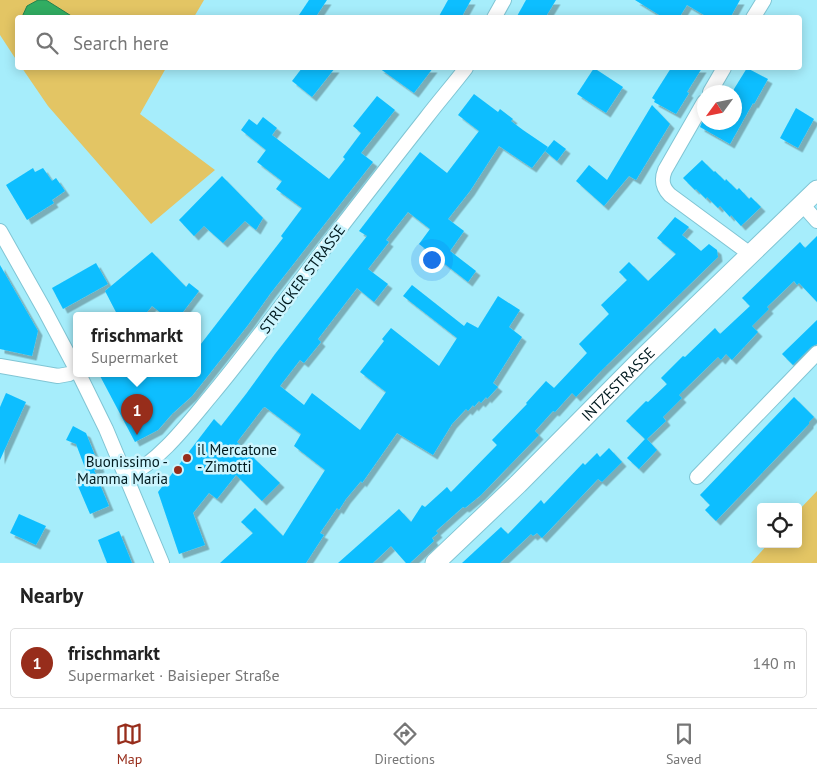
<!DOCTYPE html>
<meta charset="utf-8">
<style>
:root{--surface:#fff;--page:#f2f2f2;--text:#222;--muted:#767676;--line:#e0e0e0;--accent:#972d1b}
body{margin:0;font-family:"PT Sans",sans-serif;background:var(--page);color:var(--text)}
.controls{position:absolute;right:15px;bottom:15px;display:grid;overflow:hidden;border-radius:5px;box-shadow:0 2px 12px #0003}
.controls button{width:45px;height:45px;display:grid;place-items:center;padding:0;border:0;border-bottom:1px solid var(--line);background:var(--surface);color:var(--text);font:25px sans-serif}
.compass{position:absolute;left:697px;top:85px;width:45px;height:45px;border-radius:50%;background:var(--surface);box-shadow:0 2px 12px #0003;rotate:237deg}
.you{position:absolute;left:431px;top:259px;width:18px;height:18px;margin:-12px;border:4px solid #fff;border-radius:50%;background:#1a73e8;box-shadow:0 0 0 8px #1a73e833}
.badge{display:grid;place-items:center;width:32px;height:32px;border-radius:50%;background:var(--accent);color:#fff;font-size:16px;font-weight:700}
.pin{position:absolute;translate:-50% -41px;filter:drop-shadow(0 1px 2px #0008)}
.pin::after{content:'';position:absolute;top:26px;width:18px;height:15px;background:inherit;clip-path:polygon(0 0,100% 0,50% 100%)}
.popup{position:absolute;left:73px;top:312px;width:128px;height:65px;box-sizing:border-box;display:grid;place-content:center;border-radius:5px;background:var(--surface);filter:drop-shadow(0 1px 4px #0005);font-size:16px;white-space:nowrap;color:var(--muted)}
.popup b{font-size:19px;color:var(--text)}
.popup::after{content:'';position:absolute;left:50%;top:100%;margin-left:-10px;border:10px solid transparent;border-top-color:var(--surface)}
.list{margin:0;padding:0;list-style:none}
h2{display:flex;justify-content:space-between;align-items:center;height:65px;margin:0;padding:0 20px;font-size:21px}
h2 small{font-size:16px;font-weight:400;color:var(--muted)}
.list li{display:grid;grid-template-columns:32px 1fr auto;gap:15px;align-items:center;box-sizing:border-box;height:70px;margin:0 10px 10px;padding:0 10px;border:1px solid var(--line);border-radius:5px}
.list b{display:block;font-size:19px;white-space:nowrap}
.list p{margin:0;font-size:16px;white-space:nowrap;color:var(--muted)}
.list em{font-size:16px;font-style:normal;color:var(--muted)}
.icon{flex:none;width:28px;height:28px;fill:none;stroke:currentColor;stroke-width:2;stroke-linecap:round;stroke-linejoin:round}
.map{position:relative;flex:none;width:817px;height:563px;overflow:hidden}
.search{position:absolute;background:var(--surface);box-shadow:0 2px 12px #0003;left:15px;right:15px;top:15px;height:55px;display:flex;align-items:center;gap:12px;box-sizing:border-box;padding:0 18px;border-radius:5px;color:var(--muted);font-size:19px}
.sheet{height:145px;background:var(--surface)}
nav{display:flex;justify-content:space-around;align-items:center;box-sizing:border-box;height:70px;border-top:1px solid var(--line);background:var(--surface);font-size:14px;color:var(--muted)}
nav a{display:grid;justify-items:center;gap:2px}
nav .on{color:var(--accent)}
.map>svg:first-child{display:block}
.green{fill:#e3c564}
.water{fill:#31ad62;stroke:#22814e}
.building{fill:#0cbeff;filter:url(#shadow)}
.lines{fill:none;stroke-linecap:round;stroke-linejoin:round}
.minor-casing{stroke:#80c5d4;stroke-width:16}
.secondary-casing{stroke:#80c5d4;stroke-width:21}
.minor{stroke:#fff;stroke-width:14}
.secondary{stroke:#fff;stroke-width:19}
.poi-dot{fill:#972d1b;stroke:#ccf5fe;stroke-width:2}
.labels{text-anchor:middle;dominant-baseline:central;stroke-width:5;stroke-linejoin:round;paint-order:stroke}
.street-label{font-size:15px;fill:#001a1f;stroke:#ccf5fe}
.poi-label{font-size:15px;fill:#001a1f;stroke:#ccf5fe;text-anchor:start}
</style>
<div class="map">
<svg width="817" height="563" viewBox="0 0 817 563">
<defs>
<filter id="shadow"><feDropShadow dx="4.5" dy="4.5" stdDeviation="0" flood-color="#0004"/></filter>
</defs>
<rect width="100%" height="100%" fill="#a6edfb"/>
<!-- green -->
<g class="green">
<polygon points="0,0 204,0 194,17 18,18 17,61 0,35"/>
<polygon points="22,68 166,68 140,114 215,170 151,224 48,106"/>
<polygon points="817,491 817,563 751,563 768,544 798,544 798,511"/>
</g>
<!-- water -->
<polygon class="water" points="38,0 46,0 73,17 22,17 27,6"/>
<!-- building -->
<g class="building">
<polygon points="309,0 327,0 315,18 297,18"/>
<polygon points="448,0 471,0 461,18 438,18"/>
<polygon points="526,0 556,0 545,18 516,18"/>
<polygon points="635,0 740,0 730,18 709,18 687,5 679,18 664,18"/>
<polygon points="302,68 335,68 312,97 292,81"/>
<polygon points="379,68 433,68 414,93"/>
<polygon points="594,68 623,87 606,113 577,94"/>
<polygon points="671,68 702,68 687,92 689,93 676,114 654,102 655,100 652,98"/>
<polygon points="747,68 768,79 754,104 753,103 730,144 700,127 702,122 734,122 734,89"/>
<polygon points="474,94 498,112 500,109 513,119 511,121 523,130 548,147 532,168 499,146 470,191 448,219 464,231 450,251 476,271 468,282 419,244 430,229 408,212 386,240 389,242 368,269 388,284 374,302 357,288 318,339 321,342 304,363 300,360 280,386 304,405 312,393 360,430 386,392 360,372 384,341 382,339 391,328 439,366 457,338 403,296 412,285 464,326 467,322 478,328 498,296 520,310 509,327 522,337 493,383 498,387 487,399 486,397 481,403 479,401 474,407 473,405 468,411 466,409 452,424 433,455 397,433 362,483 361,481 346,499 339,510 337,508 320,533 324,535 306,563 220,563 253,533 241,522 255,508 283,536 325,470 294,446 301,434 265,407 263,408 237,442 280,483 262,501 236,475 217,499 209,493 193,513 205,545 179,554 158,492 214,419 221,426 246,394 275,354 367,236 359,231 420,152 447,173 479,131 458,115"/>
<polygon points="377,96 395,110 361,153 373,162 270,294 248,325 192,396 172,414 158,430 135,442 99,374 197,374 197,349 283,238 281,236 302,208 276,189 282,181 257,162 266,150 241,130 249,119 257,125 263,117 277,128 272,135 329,179 345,159 343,157 361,133 353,126"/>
<polygon points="652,105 670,124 636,180 629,176 604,206 576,181 589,165 607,180"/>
<polygon points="796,108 814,119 798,148 780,138"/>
<polygon points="554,140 566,149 557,161 545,151"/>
<polygon points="702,160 714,172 715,171 725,181 726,179 737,190 739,188 749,199 751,197 761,207 741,226 731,215 730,217 720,206 718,208 707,197 706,199 696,189 695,190 683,178"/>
<polygon points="33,168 35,172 43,168 52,181 56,178 65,191 52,200 54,203 27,220 6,185"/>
<polygon points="222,176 263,218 256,230 245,221 223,243 204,226 194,236 179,220"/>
<polygon points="675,217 689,227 682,235 701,251 709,244 717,250 718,257 603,369 576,397 572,393 555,412 553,411 535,431 539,435 481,495 465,508 463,507 436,531 438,533 432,538 434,541 410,563 406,563 391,546 373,563 338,563 399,509 411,522 422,505 425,507 447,487 451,492 497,445 492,440 527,404 526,403 546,381 554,388 587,353 579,344 609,314 601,305 627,280 619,272 629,262 648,281 676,254 657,238"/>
<polygon points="817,236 817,302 799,283 797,285 794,281 767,307 769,309 752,326 758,332 732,360 726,354 721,360 718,357 679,395 682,398 663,417 666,421 647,439 657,450 639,469 627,458 645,439 626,421 646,401 648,402 667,384 661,378 683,356 685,357 715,328 720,334 750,306 742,298 800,242 805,248"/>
<polygon points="152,252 186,287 189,283 199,291 180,316 165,316 152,306 144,316 118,316 105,291"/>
<polygon points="96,263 108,284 63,309 52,288"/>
<polygon points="0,265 38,331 32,356 0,349"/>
<polygon points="817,320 817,344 811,347 793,365 782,354"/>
<polygon points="6,393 26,402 0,460 0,407"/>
<polygon points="794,397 814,417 809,422 809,424 716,521 705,510 710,505 700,495"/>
<polygon points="73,426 86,433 100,468 94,470 109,506 90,514 75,479 93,471 87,473 76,444 66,440"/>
<polygon points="609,448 622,462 602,482 598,479 542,538 537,533 533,536 531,534 500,563 462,563 501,527 508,534 541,500 544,504 583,463 585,465 597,453 600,457"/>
<polygon points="19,514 46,526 36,545 10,533"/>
<polygon points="119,531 132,563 107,563 98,540"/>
</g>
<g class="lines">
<defs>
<g id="minor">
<polyline points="494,18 504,0"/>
<polyline points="753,18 764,0"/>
<polyline points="710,92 724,68"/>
<path d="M 704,102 L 665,170 C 661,180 662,187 670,195 L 750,254"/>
<polyline points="802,204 817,221"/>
<polyline points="0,231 44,309 77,371"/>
<polyline points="0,366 58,376 69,374 77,370"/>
<polyline points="79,374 106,429 162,563"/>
<polyline points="697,477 817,353"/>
<path d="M 126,478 C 161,459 185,427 210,397 C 251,348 289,295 328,244 C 360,202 393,160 426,118 C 439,101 453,85 466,68"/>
</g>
<g id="secondary">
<path id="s1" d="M 435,563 L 518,484 L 642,359 L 817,190"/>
</g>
</defs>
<!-- minor casing -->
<use href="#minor" class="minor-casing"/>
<!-- secondary casing -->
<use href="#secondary" class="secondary-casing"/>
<!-- minor -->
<use href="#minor" class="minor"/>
<!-- secondary -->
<use href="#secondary" class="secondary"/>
</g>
<!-- markers -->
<g class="poi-dot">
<circle cx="187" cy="458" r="5"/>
<circle cx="178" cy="470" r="5"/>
</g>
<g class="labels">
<!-- street labels -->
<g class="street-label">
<text transform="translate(302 279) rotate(-53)">STRUCKER STRASSE</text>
<text stroke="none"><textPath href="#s1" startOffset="256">INTZESTRASSE</textPath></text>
</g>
<!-- poi labels -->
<g class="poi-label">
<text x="197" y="449">il Mercatone<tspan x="197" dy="17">- Zimotti</tspan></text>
<text x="168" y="461" text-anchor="end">Buonissimo -<tspan x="168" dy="17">Mamma Maria</tspan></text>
</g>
</g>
</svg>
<div class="controls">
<button><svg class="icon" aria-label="locate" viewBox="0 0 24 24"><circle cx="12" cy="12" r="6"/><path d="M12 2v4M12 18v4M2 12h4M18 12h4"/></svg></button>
</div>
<svg class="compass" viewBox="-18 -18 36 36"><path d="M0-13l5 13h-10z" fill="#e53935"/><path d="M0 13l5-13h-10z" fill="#767676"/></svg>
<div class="you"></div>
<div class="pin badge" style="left:137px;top:435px">1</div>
<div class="popup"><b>frischmarkt</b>Supermarket</div>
<div class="search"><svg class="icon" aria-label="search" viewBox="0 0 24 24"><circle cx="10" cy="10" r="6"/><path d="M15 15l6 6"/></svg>Search here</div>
</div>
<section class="sheet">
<h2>Nearby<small></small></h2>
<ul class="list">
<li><span class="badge">1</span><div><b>frischmarkt</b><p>Supermarket · Baisieper Straße</p></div><em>140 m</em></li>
</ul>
</section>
<nav>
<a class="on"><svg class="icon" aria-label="map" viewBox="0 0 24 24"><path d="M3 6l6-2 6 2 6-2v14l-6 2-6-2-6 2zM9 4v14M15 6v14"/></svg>Map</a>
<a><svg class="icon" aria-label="directions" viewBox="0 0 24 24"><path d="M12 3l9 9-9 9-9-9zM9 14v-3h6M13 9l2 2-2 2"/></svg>Directions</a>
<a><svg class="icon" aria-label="saved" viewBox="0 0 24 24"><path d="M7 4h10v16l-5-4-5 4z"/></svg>Saved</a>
</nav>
